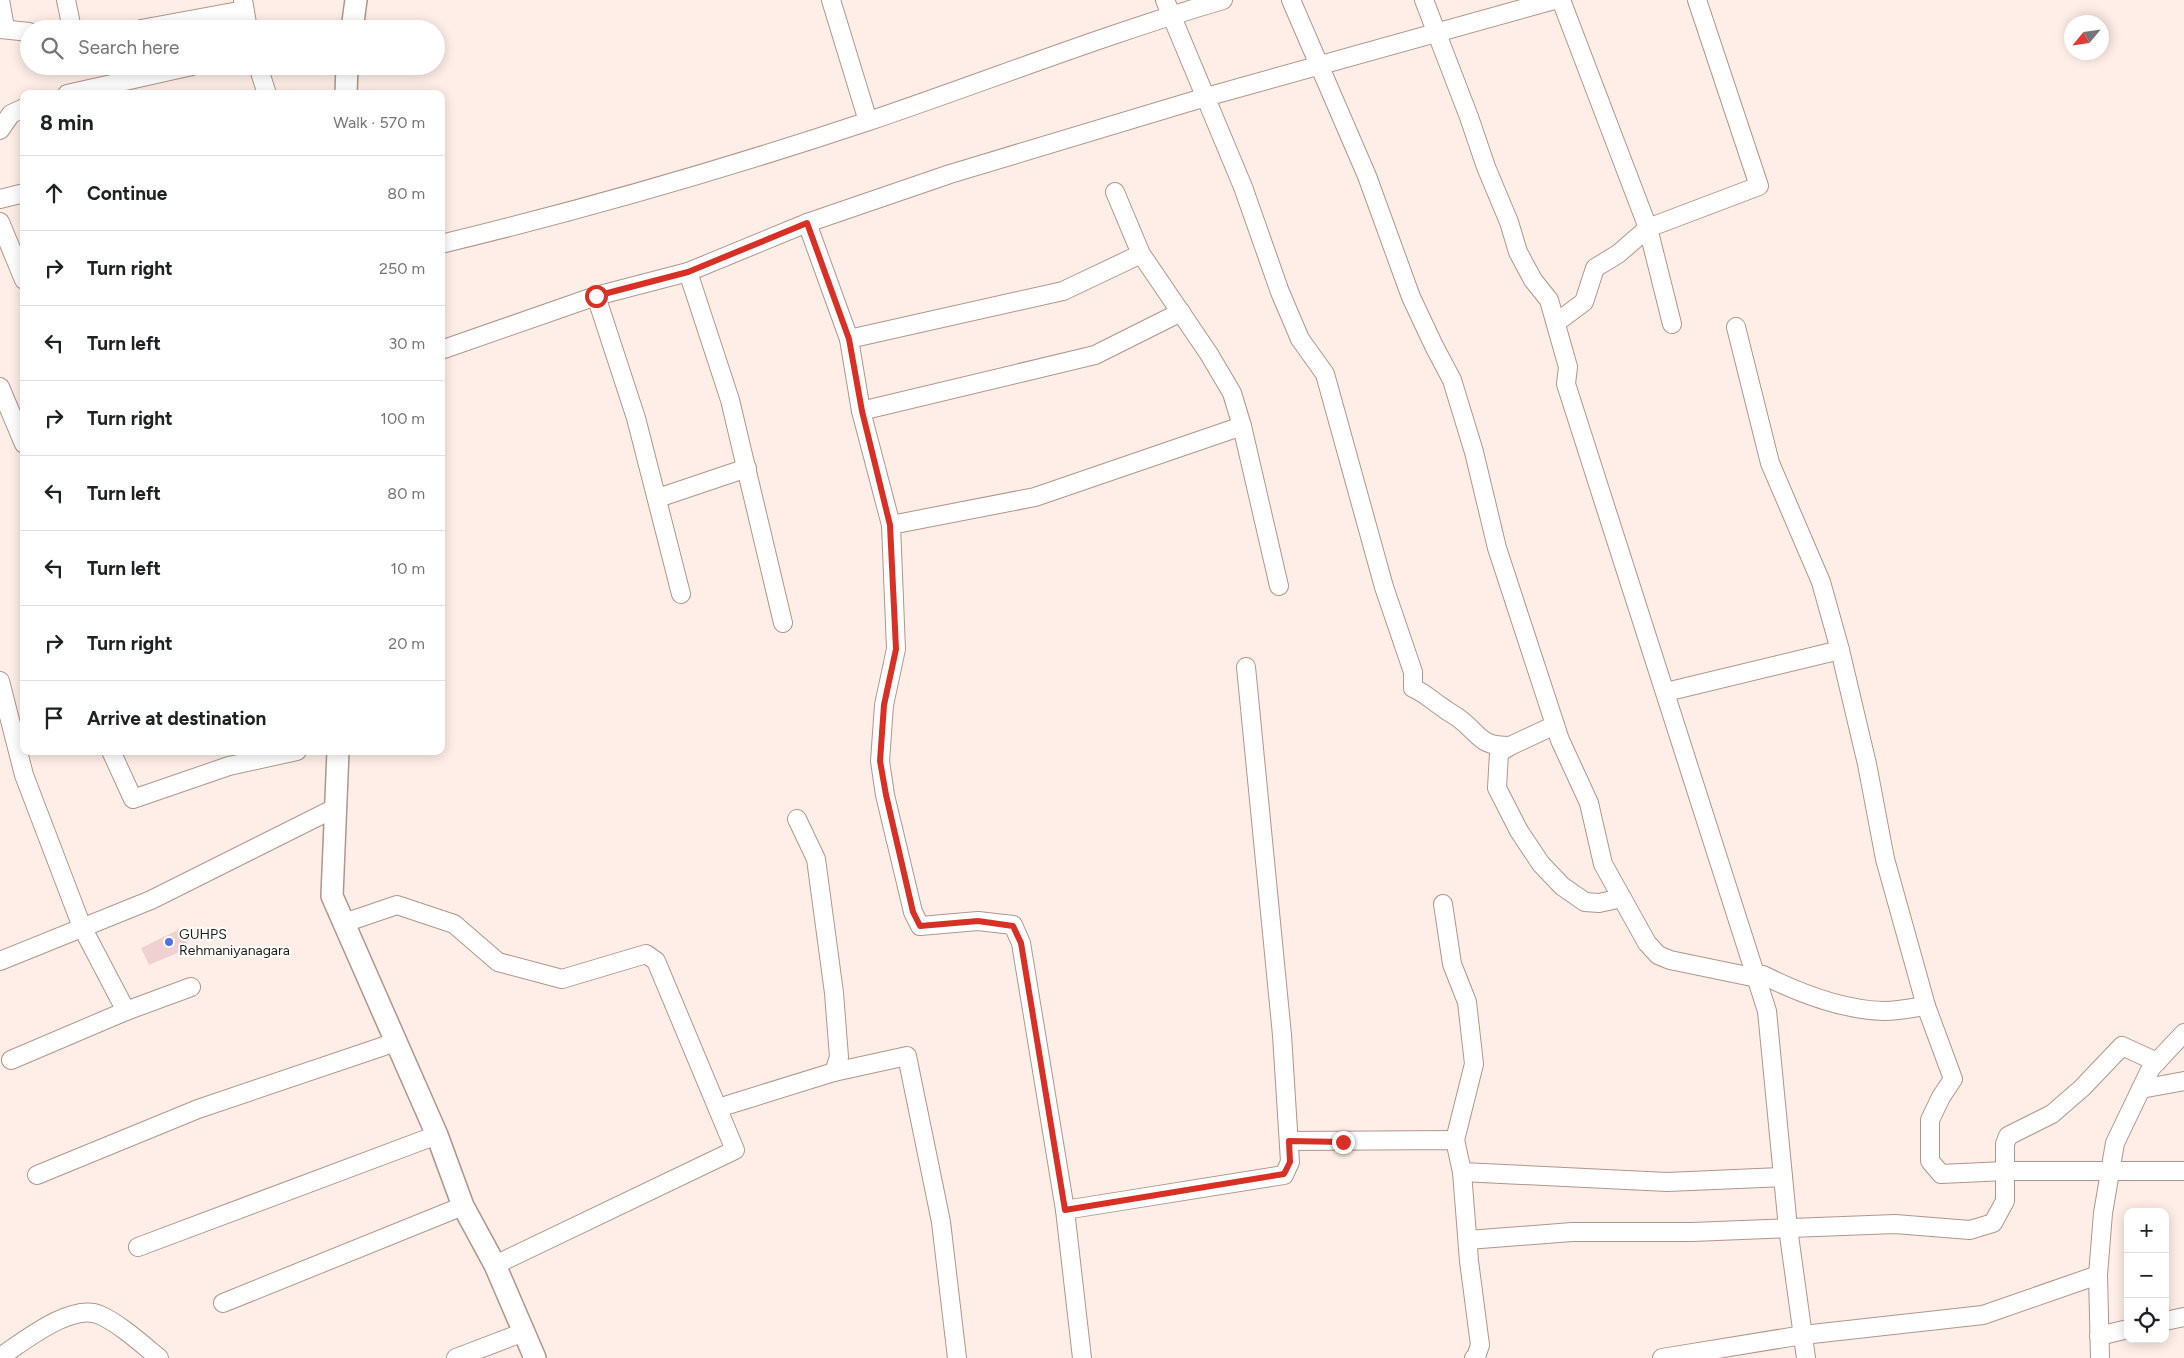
<!DOCTYPE html>
<meta charset="utf-8">
<style>
:root{--surface:#fff;--page:#f2f2f2;--text:#202124;--muted:#757577;--line:#e0e0e0}
body{margin:0;font-family:Figtree,sans-serif;background:var(--page);color:var(--text)}
.controls{position:absolute;right:15px;bottom:15px;display:grid;overflow:hidden;border-radius:10px;box-shadow:0 2px 12px #0003}
.controls button{width:45px;height:45px;display:grid;place-items:center;padding:0;border:0;border-bottom:1px solid var(--line);background:var(--surface);color:var(--text);font:25px sans-serif}
.compass{position:absolute;left:2064px;top:15px;width:45px;height:45px;border-radius:50%;background:var(--surface);box-shadow:0 2px 12px #0003;rotate:241deg}
.stop{position:absolute;width:15px;height:15px;margin:-11px;border:4px solid #d93025;border-radius:50%;background:#fff}
.stop.end{background:#d93025;border-color:#fff;box-shadow:0 1px 5px #0008}
.list{margin:0;padding:0;list-style:none}
h2{display:flex;justify-content:space-between;align-items:center;height:65px;margin:0;padding:0 20px;font-size:21px}
h2 small{font-size:16px;font-weight:400;color:var(--muted)}
.list li{display:grid;grid-template-columns:32px 1fr auto;gap:15px;align-items:center;box-sizing:border-box;height:75px;padding:0 20px;border-top:1px solid var(--line)}
.list b{display:block;font-size:19px;white-space:nowrap}
.list em{font-size:16px;font-style:normal;color:var(--muted)}
.icon{flex:none;width:28px;height:28px;fill:none;stroke:currentColor;stroke-width:2;stroke-linecap:round;stroke-linejoin:round}
.map{position:relative;flex:none;width:2184px;height:1358px;overflow:hidden}
.search{position:absolute;background:var(--surface);box-shadow:0 2px 12px #0003;left:20px;top:20px;width:425px;height:55px;display:flex;align-items:center;gap:12px;box-sizing:border-box;padding:0 18px;border-radius:28px;color:var(--muted);font-size:19px}
.panel{position:absolute;background:var(--surface);box-shadow:0 2px 12px #0003;left:20px;top:90px;width:425px;height:665px;border-radius:10px}
.map>svg:first-child{display:block}
.building{fill:#efd1d2}
.lines{fill:none;stroke-linecap:round;stroke-linejoin:round}
.minor-casing{stroke:#af968b;stroke-width:20}
.tertiary-casing{stroke:#af968b;stroke-width:24}
.minor{stroke:#fff;stroke-width:18}
.tertiary{stroke:#fff;stroke-width:21}
.route{stroke:#d93025;stroke-width:6}
.poi-dot{fill:#556fe5;stroke:#fff;stroke-width:2}
.labels{text-anchor:middle;dominant-baseline:central;stroke-width:4;stroke-linejoin:round;paint-order:stroke}
.poi-label{font-size:14px;fill:#251b17;stroke:#fff;text-anchor:start}
</style>
<div class="map">
<svg width="2184" height="1358" viewBox="0 0 2184 1358">
<rect width="100%" height="100%" fill="#ffeee7"/>
<!-- building -->
<polygon class="building" points="182,928 189,948 149,965 141,948"/>
<g class="lines">
<defs>
<g id="minor">
<polyline points="0,0 5,28"/>
<polyline points="66,0 72,29"/>
<polyline points="243,0 248,29"/>
<polyline points="831,0 868,121"/>
<path d="M 1165,0 L 1243,187 L 1280,292 L 1300,339 L 1325,374 L 1384,587 L 1413,672 L 1413,688 C 1425,693 1431,700 1442,707 C 1448,712 1455,715 1461,720 C 1482,737 1480,746 1510,746"/>
<path d="M 1291,0 L 1367,176 L 1411,297 L 1434,346 L 1452,380 L 1474,452 L 1497,548 L 1560,740 L 1589,803 L 1603,864 L 1647,943 L 1658,955 L 1670,960 L 1757,978 L 1763,975 C 1801,994 1842,1010 1884,1011 C 1898,1011 1913,1008 1926,1006"/>
<polyline points="1424,0 1469,117 1486,167 1509,222 1518,252 1533,280 1549,300 1568,367 1566,384 1767,1011 1788,1228 1806,1358"/>
<polyline points="0,29 29,32"/>
<polyline points="141,29 244,10"/>
<polyline points="258,66 267,94"/>
<polyline points="67,94 192,66"/>
<polyline points="0,130 11,114 24,108"/>
<polyline points="1115,192 1141,254 1209,354 1232,393 1242,426"/>
<polyline points="0,199 24,193"/>
<polyline points="0,222 24,280"/>
<path d="M 441,244 C 586,209 728,168 869,121 C 987,81 1103,35 1223,0"/>
<polyline points="688,272 730,400 783,623"/>
<polyline points="596,296 636,418 681,594"/>
<polyline points="1557,322 1584,302 1595,268 1618,254 1648,228 1561,0"/>
<polyline points="1672,324 1648,228 1759,186 1697,0"/>
<polyline points="1736,327 1770,463 1821,582 1840,650 1867,764 1885,859 1926,1006 1953,1079 1941,1097 1930,1120 1930,1161 1941,1174 2005,1171 2184,1171"/>
<polyline points="849,339 1063,291 1141,254"/>
<polyline points="441,350 596,296 688,272 807,223"/>
<polyline points="0,387 24,444"/>
<polyline points="861,411 1095,355 1181,312"/>
<polyline points="658,498 747,468"/>
<polyline points="891,525 1035,497 1242,426 1279,586"/>
<polyline points="0,681 24,775 82,927 126,1011 11,1060"/>
<polyline points="1666,692 1840,650"/>
<polyline points="1555,725 1510,746 1499,753 1497,788 1519,831 1541,864 1562,886 1585,902 1599,903 1622,898"/>
<polyline points="111,751 133,799 229,766 297,751"/>
<polyline points="1443,904 1452,964 1467,1002 1474,1064 1455,1140"/>
<polyline points="344,923 397,905 454,924 498,962 562,979 646,954 656,961 735,1150 495,1265"/>
<polyline points="0,961 151,900 335,808"/>
<polyline points="126,1011 191,987"/>
<polyline points="834,1072 907,1056 941,1222 957,1358"/>
<polyline points="2141,1089 2184,1081"/>
<polyline points="718,1108 834,1072 839,1057 834,993 816,859 797,819"/>
<polyline points="1289,1141 1455,1140 1462,1172 1469,1261 1480,1345 1476,1357 1474,1358"/>
<polyline points="1462,1172 1667,1182 1783,1177"/>
<polyline points="37,1175 198,1109 396,1042"/>
<polyline points="1065,1210 1021,943 1013,925 978,921 920,926 913,912 885,795 880,761 884,705 896,649 891,525 861,411 849,339 807,223 950,174 1206,97 1554,0"/>
<polyline points="1468,1240 1572,1232 1692,1232 1895,1224 1970,1230 1993,1223 2005,1201 2005,1144 2008,1136 2052,1114 2082,1088 2122,1046 2157,1062"/>
<polyline points="138,1247 437,1135"/>
<polyline points="223,1303 463,1206"/>
<polyline points="2165,1321 2184,1317"/>
<polyline points="2099,1336 2128,1329"/>
<path d="M 0,1357 C 23,1342 72,1302 100,1315 C 120,1324 142,1344 159,1358"/>
<polyline points="456,1358 524,1332"/>
<polyline points="1082,1358 1065,1210 1284,1175 1290,1162 1282,1035 1246,667"/>
<polyline points="1662,1358 1803,1335 1983,1315 2098,1275"/>
<polyline points="2100,1358 2098,1275 2103,1213 2115,1143 2151,1068 2184,1033"/>
</g>
<g id="tertiary">
<polyline points="352,29 356,0"/>
<polyline points="346,94 347,66"/>
<polyline points="338,751 332,896 437,1135 463,1206 495,1265 535,1358"/>
</g>
</defs>
<!-- minor casing -->
<use href="#minor" class="minor-casing"/>
<!-- tertiary casing -->
<use href="#tertiary" class="tertiary-casing"/>
<!-- minor -->
<use href="#minor" class="minor"/>
<!-- tertiary -->
<use href="#tertiary" class="tertiary"/>
</g>
<g class="lines">
<!-- route -->
<polyline class="route" points="596,296 688,272 807,223 849,339 862,411 890,525 896,649 884,705 880,761 886,795 913,912 920,926 978,921 1013,926 1021,943 1065,1210 1284,1174 1290,1162 1289,1141 1343,1142"/>
</g>
<!-- markers -->
<circle class="poi-dot" cx="169" cy="942" r="5"/>
<g class="labels">
<!-- poi labels -->
<g class="poi-label">
<text x="179" y="934">GUHPS<tspan x="179" dy="16">Rehmaniyanagara</tspan></text>
</g>
</g>
</svg>
<div class="controls">
<button>+</button>
<button>−</button>
<button><svg class="icon" aria-label="locate" viewBox="0 0 24 24"><circle cx="12" cy="12" r="6"/><path d="M12 2v4M12 18v4M2 12h4M18 12h4"/></svg></button>
</div>
<svg class="compass" viewBox="-18 -18 36 36"><path d="M0-13l5 13h-10z" fill="#e53935"/><path d="M0 13l5-13h-10z" fill="#757577"/></svg>
<div class="stop" style="left:596px;top:296px"></div>
<div class="stop end" style="left:1343px;top:1142px"></div>
<div class="search"><svg class="icon" aria-label="search" viewBox="0 0 24 24"><circle cx="10" cy="10" r="6"/><path d="M15 15l6 6"/></svg>Search here</div>
<section class="panel">
<h2>8 min<small>Walk · 570 m</small></h2>
<ul class="list">
<li><svg class="icon" aria-label="ahead" viewBox="0 0 24 24"><path d="M12 20V5M6 11l6-6 6 6"/></svg><div><b>Continue</b></div><em>80 m</em></li>
<li><svg class="icon" aria-label="right" viewBox="0 0 24 24"><path d="M7 20v-9h11M14 6l5 5-5 5"/></svg><div><b>Turn right</b></div><em>250 m</em></li>
<li><svg class="icon" aria-label="left" viewBox="0 0 24 24"><path d="M17 20v-9H6M10 6l-5 5 5 5"/></svg><div><b>Turn left</b></div><em>30 m</em></li>
<li><svg class="icon" aria-label="right" viewBox="0 0 24 24"><path d="M7 20v-9h11M14 6l5 5-5 5"/></svg><div><b>Turn right</b></div><em>100 m</em></li>
<li><svg class="icon" aria-label="left" viewBox="0 0 24 24"><path d="M17 20v-9H6M10 6l-5 5 5 5"/></svg><div><b>Turn left</b></div><em>80 m</em></li>
<li><svg class="icon" aria-label="left" viewBox="0 0 24 24"><path d="M17 20v-9H6M10 6l-5 5 5 5"/></svg><div><b>Turn left</b></div><em>10 m</em></li>
<li><svg class="icon" aria-label="right" viewBox="0 0 24 24"><path d="M7 20v-9h11M14 6l5 5-5 5"/></svg><div><b>Turn right</b></div><em>20 m</em></li>
<li><svg class="icon" aria-label="arrive" viewBox="0 0 24 24"><path d="M6 21V4h12l-3 4 3 4H6"/></svg><div><b>Arrive at destination</b></div></li>
</ul>
</section>
</div>
